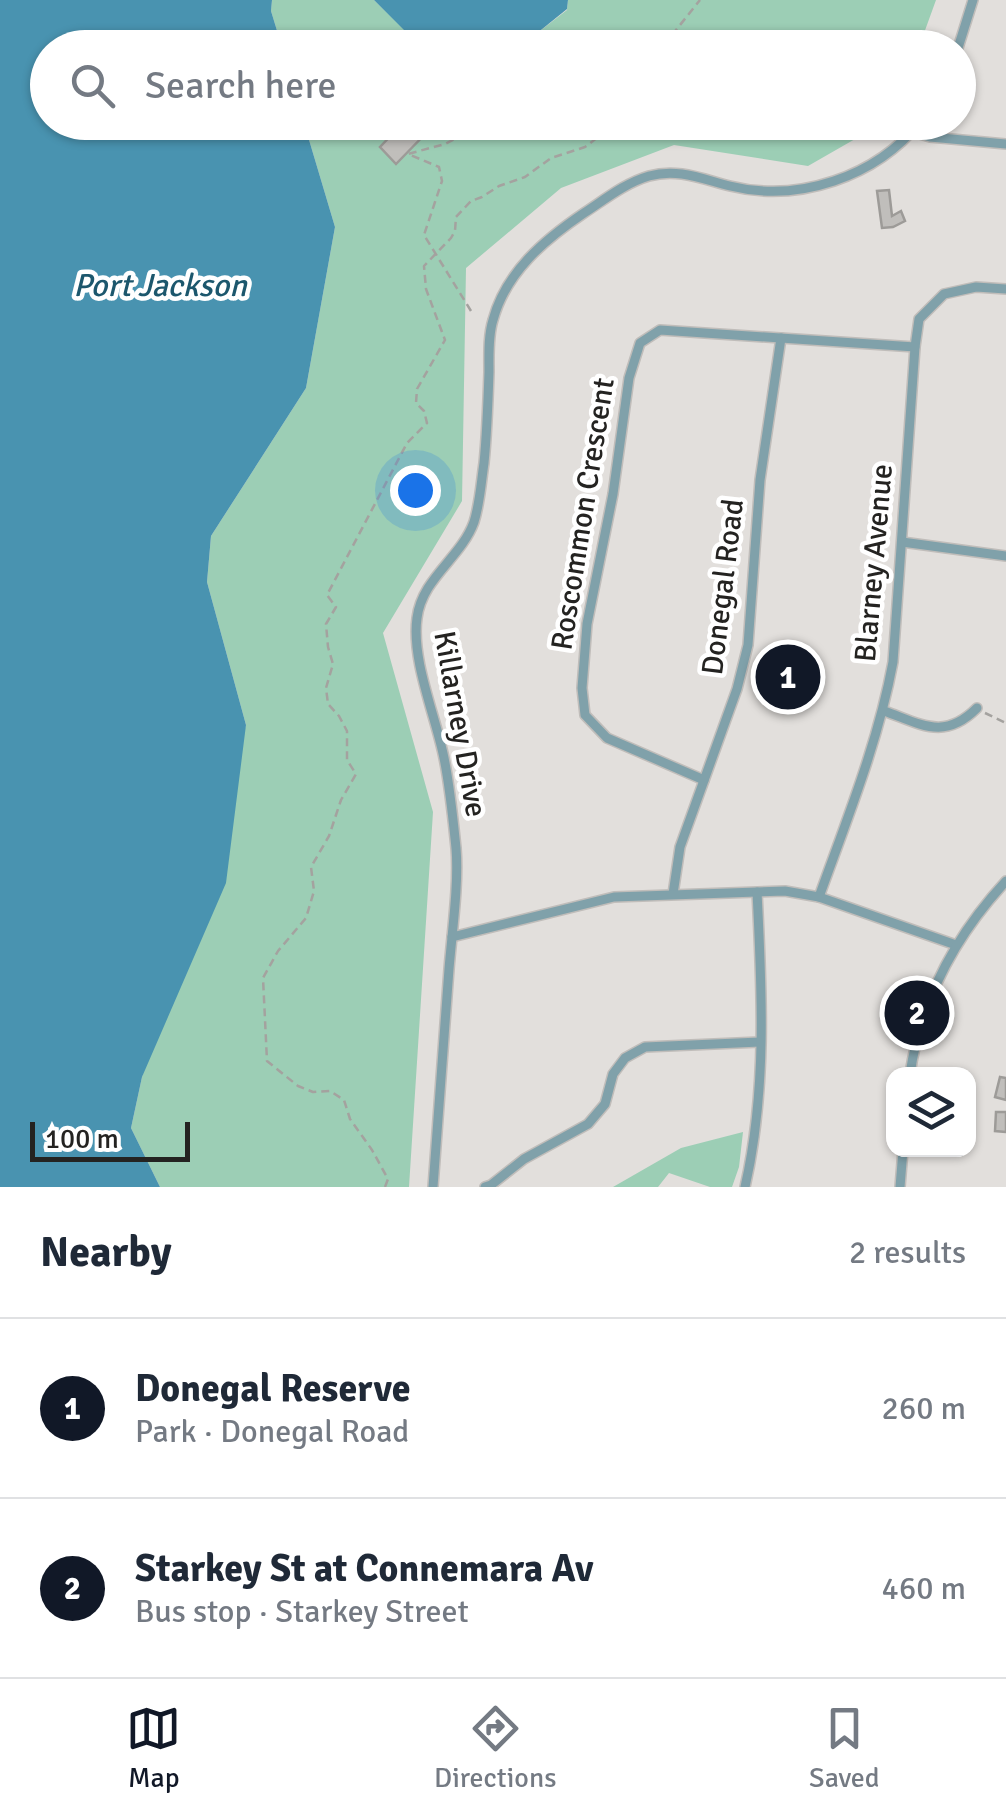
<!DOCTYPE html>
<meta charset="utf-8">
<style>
:root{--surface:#fff;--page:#f2f2f3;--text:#1f2937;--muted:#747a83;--line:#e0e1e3;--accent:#111827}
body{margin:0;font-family:Signika,sans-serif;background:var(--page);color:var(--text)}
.controls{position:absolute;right:30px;bottom:30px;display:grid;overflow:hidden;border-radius:20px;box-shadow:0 2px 8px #0004}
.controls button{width:90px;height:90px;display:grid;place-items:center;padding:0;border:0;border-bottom:2px solid var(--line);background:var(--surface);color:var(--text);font:50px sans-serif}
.scale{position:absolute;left:30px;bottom:25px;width:160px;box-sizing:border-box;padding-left:10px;border:5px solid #242321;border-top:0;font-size:28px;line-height:35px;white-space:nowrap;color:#242321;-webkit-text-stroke:8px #fff;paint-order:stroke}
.you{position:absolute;left:415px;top:490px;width:35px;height:35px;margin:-25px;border:8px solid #fff;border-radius:50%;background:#1a73e8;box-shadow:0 0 0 15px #1a73e833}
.badge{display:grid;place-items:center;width:65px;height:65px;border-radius:50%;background:var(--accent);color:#fff;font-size:32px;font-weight:700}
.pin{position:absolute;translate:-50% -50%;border:5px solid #fff;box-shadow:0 2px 10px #0006}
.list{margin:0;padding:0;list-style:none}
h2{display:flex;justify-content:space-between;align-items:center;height:130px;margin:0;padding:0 40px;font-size:42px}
h2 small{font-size:32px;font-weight:400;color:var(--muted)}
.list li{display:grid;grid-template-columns:65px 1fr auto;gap:30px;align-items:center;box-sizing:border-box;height:180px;padding:0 40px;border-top:2px solid var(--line)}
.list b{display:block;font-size:38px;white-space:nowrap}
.list p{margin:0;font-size:32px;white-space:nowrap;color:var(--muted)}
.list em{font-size:32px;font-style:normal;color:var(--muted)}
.icon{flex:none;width:55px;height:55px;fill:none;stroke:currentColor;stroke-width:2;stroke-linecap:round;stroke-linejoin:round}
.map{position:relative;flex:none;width:1006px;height:1187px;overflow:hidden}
.search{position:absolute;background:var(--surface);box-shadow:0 2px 8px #0004;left:30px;right:30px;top:30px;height:110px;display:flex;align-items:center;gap:25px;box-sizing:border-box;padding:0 35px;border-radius:55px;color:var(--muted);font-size:38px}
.sheet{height:490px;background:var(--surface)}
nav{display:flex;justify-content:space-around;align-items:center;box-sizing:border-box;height:140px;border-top:2px solid var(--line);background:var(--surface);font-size:28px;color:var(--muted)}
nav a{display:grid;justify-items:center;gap:5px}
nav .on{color:var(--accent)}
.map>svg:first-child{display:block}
.green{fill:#9cceb5}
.water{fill:#4993b0}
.building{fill:#c0bebb;stroke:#9d9b98;stroke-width:2.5}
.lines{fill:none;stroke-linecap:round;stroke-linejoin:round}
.minor-casing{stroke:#c0bdba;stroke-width:12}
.path{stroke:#a4a29f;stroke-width:2.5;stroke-dasharray:8 5;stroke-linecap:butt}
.minor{stroke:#80a1aa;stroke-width:9}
.labels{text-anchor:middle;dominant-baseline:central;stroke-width:9;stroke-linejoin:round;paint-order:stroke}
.street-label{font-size:30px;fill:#242321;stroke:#fff}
.water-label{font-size:32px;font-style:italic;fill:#1c576d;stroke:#fff}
</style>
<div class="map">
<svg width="1006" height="1187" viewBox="0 0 1006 1187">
<rect width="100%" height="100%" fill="#e2dfdc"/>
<!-- green -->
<g class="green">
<polygon points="272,0 374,0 422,47 282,47 271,11"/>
<polygon points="568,0 936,0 919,47 508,48 536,34 567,10"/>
<polygon points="304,123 883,123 808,166 674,145 561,188 466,268 462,501 383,633 433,812 409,1187 160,1187 131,1128 142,1077 246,725 207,582 211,536 306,388 335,227"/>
<polygon points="758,655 819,659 818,679 812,695 752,675"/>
<polygon points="743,1132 739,1167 732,1187 710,1187 669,1173 658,1187 613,1187 681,1148"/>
</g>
<!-- water -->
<g class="water">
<polygon points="0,0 272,0 271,11 282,47 48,48 48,122 304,123 335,227 306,388 211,536 207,582 246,725 226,883 142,1077 131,1128 160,1187 0,1187"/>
<polygon points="374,0 568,0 567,9 536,34 507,47 422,48"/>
</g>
<!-- building -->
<g class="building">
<polygon points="404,122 428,122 432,127 396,164 380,147"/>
<polygon points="889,190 892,216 901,211 905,221 893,227 882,228 877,191"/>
<polygon points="1000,1077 1006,1078 1006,1100 995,1097"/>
<polygon points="996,1112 1006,1112 1006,1132 995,1131"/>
</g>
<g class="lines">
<defs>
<g id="minor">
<polyline points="958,48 973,0"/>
<polyline points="913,132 930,137 1006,144"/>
<polyline points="902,542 1006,556"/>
<path d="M 884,711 C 921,724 944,741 977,708"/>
<polyline points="704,780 607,738 585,715 582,688 587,624 613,494 629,378 640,343 660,330 915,347"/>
<polyline points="673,894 680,847 737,689 748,645 760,480 781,338"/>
<path d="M 819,897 C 847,819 878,743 893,662 L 915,347 L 919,319 L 944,294 L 976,287 L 1006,289"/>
<polyline points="452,937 614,897 785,891 819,897 956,945"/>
<path d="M 910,1074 C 921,1000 955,936 1006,881"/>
<path d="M 433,1187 C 439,1114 444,1041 449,969 C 452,932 459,883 456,848 C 453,819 450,787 444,758 C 436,717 411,660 417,618 C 422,578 461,558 474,522 C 480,503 481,483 484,463 C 487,433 488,403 489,372 C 489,355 488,336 493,320 C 506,272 544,240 584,213 C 604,200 625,183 649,176 C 678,168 702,179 730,186 C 798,203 876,177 920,122"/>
<polyline points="485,1187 491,1185 524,1159 588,1124 605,1104 613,1074 625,1058 645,1047 760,1042"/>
<path d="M 745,1187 C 767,1091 762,990 757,892"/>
<polyline points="900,1187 903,1150"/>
</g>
</defs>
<!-- minor casing -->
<use href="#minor" class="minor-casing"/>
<!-- path -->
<g class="path">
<polyline points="673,48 672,35 700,0"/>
<polyline points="471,311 424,235 442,181 439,167 408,154 445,144 468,132 519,130 554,125"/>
<polyline points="985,713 1006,723"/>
<polyline points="385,1187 388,1179 372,1150 350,1119 344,1100 330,1091 313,1092 298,1086 267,1061 263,978 278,951 306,918 314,891 311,867 329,836 341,800 356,774 347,760 347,731 339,716 328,704 326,688 333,664 328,647 326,624 336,607 327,595 407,443 427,423 424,411 416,403 417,389 445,340 426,289 424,266 451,238 455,231 456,217 471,201 482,197 499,186 525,177 551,158 585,147 618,122"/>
</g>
<!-- minor -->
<use href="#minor" class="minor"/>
</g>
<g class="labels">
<!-- street labels -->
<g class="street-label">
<text transform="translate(583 514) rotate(-81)">Roscommon Crescent</text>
<text transform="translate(874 563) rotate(-85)">Blarney Avenue</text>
<text transform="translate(723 587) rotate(-83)">Donegal Road</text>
<text transform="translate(460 724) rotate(80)">Killarney Drive</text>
</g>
<!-- water labels -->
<g class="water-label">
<text x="160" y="285">Port Jackson</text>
</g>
</g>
</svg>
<div class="controls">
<button><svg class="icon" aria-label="layers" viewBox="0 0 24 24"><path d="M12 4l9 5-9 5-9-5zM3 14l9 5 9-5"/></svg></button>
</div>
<div class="scale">100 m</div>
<div class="you"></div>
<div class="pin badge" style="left:788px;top:677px">1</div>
<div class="pin badge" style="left:917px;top:1013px">2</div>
<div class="search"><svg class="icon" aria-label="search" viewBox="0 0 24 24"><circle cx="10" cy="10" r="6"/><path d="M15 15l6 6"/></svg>Search here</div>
</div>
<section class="sheet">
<h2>Nearby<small>2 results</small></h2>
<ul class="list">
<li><span class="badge">1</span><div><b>Donegal Reserve</b><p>Park · Donegal Road</p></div><em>260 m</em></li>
<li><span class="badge">2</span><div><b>Starkey St at Connemara Av</b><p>Bus stop · Starkey Street</p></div><em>460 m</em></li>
</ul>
</section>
<nav>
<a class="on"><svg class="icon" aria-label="map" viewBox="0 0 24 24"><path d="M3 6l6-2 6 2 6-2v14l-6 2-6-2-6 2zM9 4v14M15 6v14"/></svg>Map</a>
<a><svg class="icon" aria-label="directions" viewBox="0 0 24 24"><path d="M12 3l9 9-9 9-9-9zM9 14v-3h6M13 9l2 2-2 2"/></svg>Directions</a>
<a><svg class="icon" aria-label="saved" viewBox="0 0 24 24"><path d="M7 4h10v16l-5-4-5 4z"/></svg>Saved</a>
</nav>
